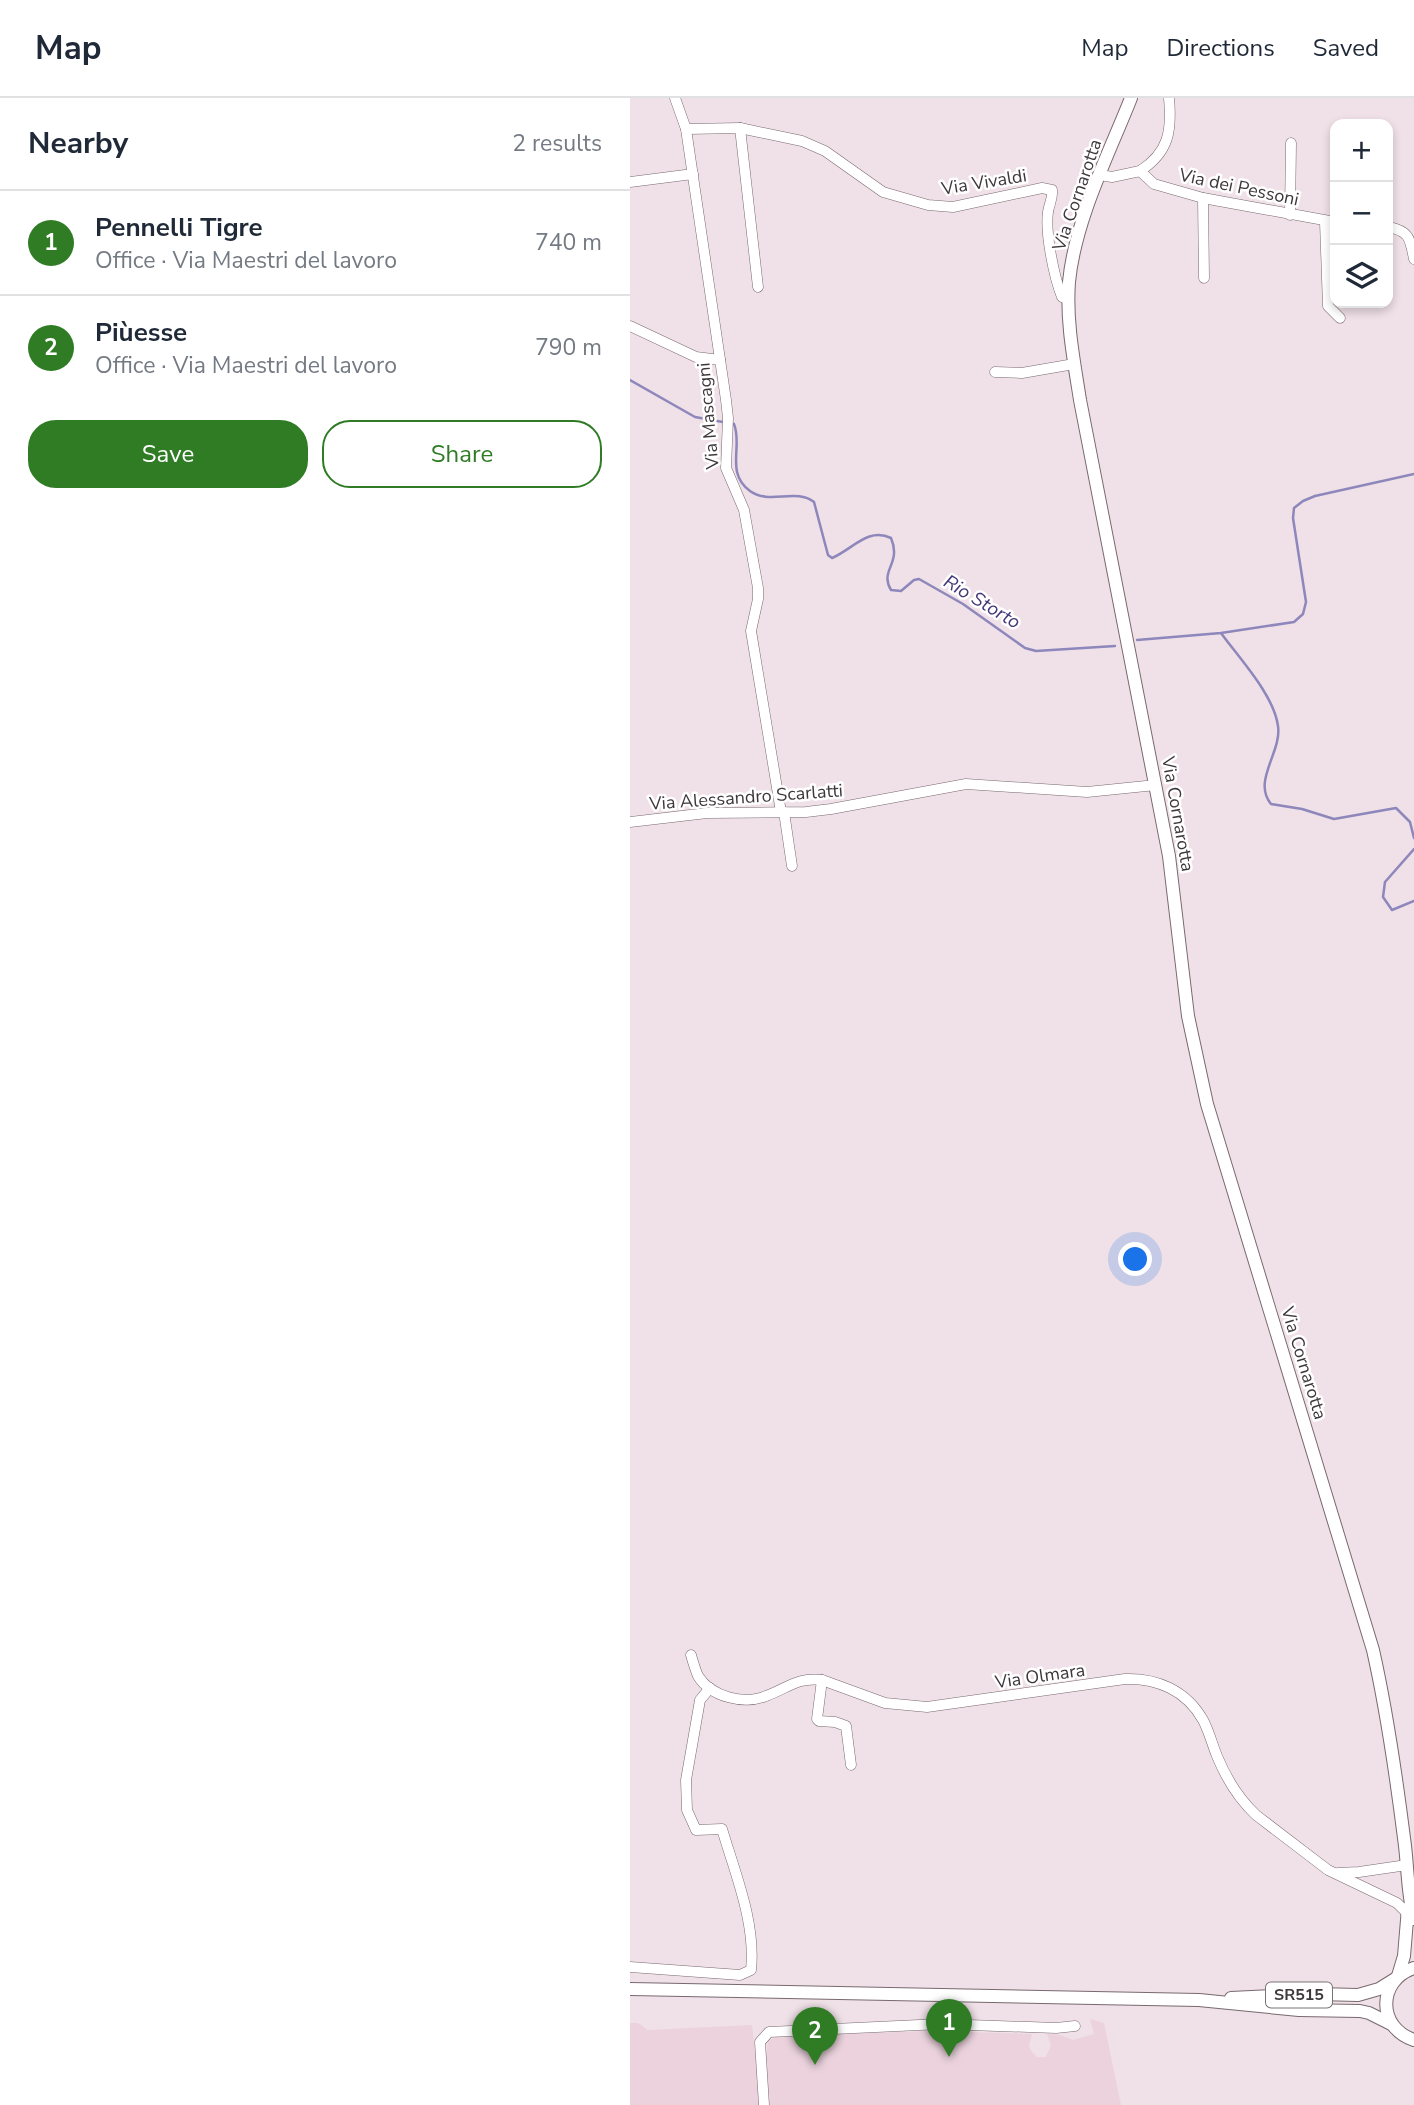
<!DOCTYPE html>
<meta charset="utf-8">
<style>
:root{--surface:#fff;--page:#f2f2f3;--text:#1f2937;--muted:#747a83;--line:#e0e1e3;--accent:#2f7c25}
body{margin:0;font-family:"Nunito Sans",sans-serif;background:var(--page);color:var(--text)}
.controls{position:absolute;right:21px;top:21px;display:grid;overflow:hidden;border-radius:14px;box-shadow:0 4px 10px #0003}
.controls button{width:63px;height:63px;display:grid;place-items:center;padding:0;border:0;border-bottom:2px solid var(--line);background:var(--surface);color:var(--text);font:35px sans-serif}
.you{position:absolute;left:506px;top:1162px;width:24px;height:24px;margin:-18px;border:5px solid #fff;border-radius:50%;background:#1a73e8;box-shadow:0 0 0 10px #1a73e833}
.badge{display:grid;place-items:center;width:46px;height:46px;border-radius:50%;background:var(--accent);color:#fff;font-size:23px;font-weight:700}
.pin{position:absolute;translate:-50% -58px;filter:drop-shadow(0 2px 4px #0008)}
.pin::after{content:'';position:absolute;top:37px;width:24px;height:21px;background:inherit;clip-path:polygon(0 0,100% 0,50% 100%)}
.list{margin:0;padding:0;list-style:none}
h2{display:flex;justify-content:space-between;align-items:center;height:91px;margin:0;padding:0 28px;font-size:30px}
h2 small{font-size:23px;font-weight:400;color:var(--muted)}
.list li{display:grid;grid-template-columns:46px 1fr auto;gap:21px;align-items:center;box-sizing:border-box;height:105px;padding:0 28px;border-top:2px solid var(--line)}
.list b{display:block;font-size:26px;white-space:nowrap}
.list p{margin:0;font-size:23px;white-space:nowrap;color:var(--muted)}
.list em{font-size:23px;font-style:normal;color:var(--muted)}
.actions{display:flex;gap:14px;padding:21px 28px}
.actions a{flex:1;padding:16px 0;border:2px solid var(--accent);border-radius:28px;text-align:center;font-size:24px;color:var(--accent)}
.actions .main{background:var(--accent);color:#fff}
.icon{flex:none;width:38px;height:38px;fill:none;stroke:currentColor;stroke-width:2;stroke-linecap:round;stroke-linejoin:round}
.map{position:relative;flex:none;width:784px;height:2007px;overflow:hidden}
header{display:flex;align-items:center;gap:42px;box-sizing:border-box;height:98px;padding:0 35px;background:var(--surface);border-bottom:2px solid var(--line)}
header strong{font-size:33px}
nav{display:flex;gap:38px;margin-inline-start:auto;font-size:24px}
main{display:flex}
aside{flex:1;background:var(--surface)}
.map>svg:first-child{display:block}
.built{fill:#ebd2dd}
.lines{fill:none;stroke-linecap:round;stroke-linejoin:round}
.stream{stroke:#8d87bb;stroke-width:2.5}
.minor-casing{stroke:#78696f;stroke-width:11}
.major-casing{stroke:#78696f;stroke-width:14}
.minor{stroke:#fff;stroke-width:10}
.major{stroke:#fff;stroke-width:12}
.labels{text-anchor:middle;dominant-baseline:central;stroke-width:5;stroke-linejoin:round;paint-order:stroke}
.shield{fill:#fff;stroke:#787476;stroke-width:2}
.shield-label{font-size:16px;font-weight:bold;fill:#3e383b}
.street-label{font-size:18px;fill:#3e383b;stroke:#fff}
.water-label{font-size:19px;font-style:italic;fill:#443778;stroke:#fff}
</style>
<header>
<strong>Map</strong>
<nav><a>Map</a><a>Directions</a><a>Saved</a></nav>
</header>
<main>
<aside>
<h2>Nearby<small>2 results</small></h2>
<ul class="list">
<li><span class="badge">1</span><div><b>Pennelli Tigre</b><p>Office · Via Maestri del lavoro</p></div><em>740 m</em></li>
<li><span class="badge">2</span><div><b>Piùesse</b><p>Office · Via Maestri del lavoro</p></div><em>790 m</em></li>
</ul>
<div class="actions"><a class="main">Save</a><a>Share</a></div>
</aside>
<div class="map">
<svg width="784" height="2007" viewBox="0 0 784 2007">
<rect width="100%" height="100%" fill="#f0e0e7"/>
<!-- built -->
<polygon class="built" points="460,1921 474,1925 491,2007 0,2007 0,1925 8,1925 18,1932 122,1927 126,1961 136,1956 138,1943 148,1938 300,1933 402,1936 399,1948 402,1954 407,1959 416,1959 421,1947 417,1936 430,1937 443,1942 464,1936"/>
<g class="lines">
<!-- stream -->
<g class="stream">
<path d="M 0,282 L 65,319 L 104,326 C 113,348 95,375 120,393 C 139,407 166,390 184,404 L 198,457 L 202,460 C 223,451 238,429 261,440 C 272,466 249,472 261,492 L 271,493 L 284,482 L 289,481 L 333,506 L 395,550 L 406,553 L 485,548"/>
<path d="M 591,535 C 609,560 644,597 648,628 C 652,654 622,683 641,706 L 672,711 L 704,721 L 766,710 L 780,724 L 784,740"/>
<polyline points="507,542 591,535 664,524 673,516 676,504 663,420 664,410 673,403 685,398 784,376"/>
<polyline points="784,751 755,784 753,799 762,812 784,803"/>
</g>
<defs>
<g id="minor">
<polyline points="45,0 56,31 96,302 98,320 96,370 114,412 128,490 128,501 121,533 151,714"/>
<polyline points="110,30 128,189"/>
<path d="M 56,31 L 110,30 L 172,43 L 195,53 L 253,94 L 298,107 L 323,109 L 412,90 L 422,92 C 423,101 419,106 418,114 C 415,135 424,179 432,199 L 438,201"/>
<path d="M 510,73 C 539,54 542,33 539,0"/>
<polyline points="470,77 482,79 510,73 524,86 573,100 705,124"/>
<polyline points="0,84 63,76"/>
<polyline points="573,100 574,180"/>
<polyline points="660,117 661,45"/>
<polyline points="695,124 698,208 710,220"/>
<path d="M 758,129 C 780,133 780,141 784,161"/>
<polyline points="0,228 66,259 90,262"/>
<polyline points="365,274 392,275 444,266"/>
<polyline points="154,714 162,768"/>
<polyline points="0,724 77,715 176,714 201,711 336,686 457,694 526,687"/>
<path d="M 61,1557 C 63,1564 65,1571 68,1578 C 81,1599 114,1607 136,1598 C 158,1590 167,1579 192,1582 L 255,1605 L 297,1609 L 495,1581 C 527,1580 556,1592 573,1622 C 579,1633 582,1646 587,1658 C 596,1680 609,1701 626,1717 L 698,1772 L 767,1805 L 776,1814 L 777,1819"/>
<polyline points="192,1582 187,1621 189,1623 205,1624 216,1628 221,1667"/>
<polyline points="708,1775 729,1774 777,1767"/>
<path d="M 0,1869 L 110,1877 L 121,1872 C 126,1825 105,1775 92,1731 L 66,1732 L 57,1712 L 56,1682 L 70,1602 L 80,1590"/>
<polyline points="134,2007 130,1944 139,1934 311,1926 426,1930 445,1928"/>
</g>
<g id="major">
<path d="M 501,0 C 478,58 445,122 439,184 C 436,224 444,263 450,302 L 539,758 L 558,918 L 577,1006 L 743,1552 C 757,1614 766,1677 774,1740 C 778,1767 777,1794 784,1821"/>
<path d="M 784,1870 C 747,1882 747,1930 784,1942"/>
<polyline points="768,1878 774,1858 778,1810"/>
<polyline points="0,1891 569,1902 669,1912 730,1913 739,1915 761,1926"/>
<polyline points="601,1900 687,1896 728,1897 749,1891 765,1881"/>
</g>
</defs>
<!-- minor casing -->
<use href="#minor" class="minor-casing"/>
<!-- major casing -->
<use href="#major" class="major-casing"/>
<!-- minor -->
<use href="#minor" class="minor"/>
<!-- major -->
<use href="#major" class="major"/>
</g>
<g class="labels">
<!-- shield labels -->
<rect class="shield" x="636" y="1884.5" width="66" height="25" rx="5"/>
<g class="shield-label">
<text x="669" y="1897">SR515</text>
</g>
<!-- street labels -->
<g class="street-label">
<text transform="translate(354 84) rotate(-9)">Via Vivaldi</text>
<text transform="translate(609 89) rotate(12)">Via dei Pessoni</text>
<text transform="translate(447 97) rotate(-71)">Via Cornarotta</text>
<text transform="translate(78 318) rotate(-95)">Via Mascagni</text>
<text transform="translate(116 699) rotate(-4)">Via Alessandro Scarlatti</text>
<text transform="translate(548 716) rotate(80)">Via Cornarotta</text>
<text transform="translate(674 1265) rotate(73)">Via Cornarotta</text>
<text transform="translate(410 1578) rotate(-8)">Via Olmara</text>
</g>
<!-- water labels -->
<g class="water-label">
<text transform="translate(352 504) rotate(31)">Rio Storto</text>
</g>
</g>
</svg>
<div class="controls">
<button>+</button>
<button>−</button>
<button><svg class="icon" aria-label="layers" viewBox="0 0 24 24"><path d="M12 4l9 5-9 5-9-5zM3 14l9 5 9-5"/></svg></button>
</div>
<div class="you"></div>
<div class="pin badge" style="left:319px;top:1959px">1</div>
<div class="pin badge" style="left:185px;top:1967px">2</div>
</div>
</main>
